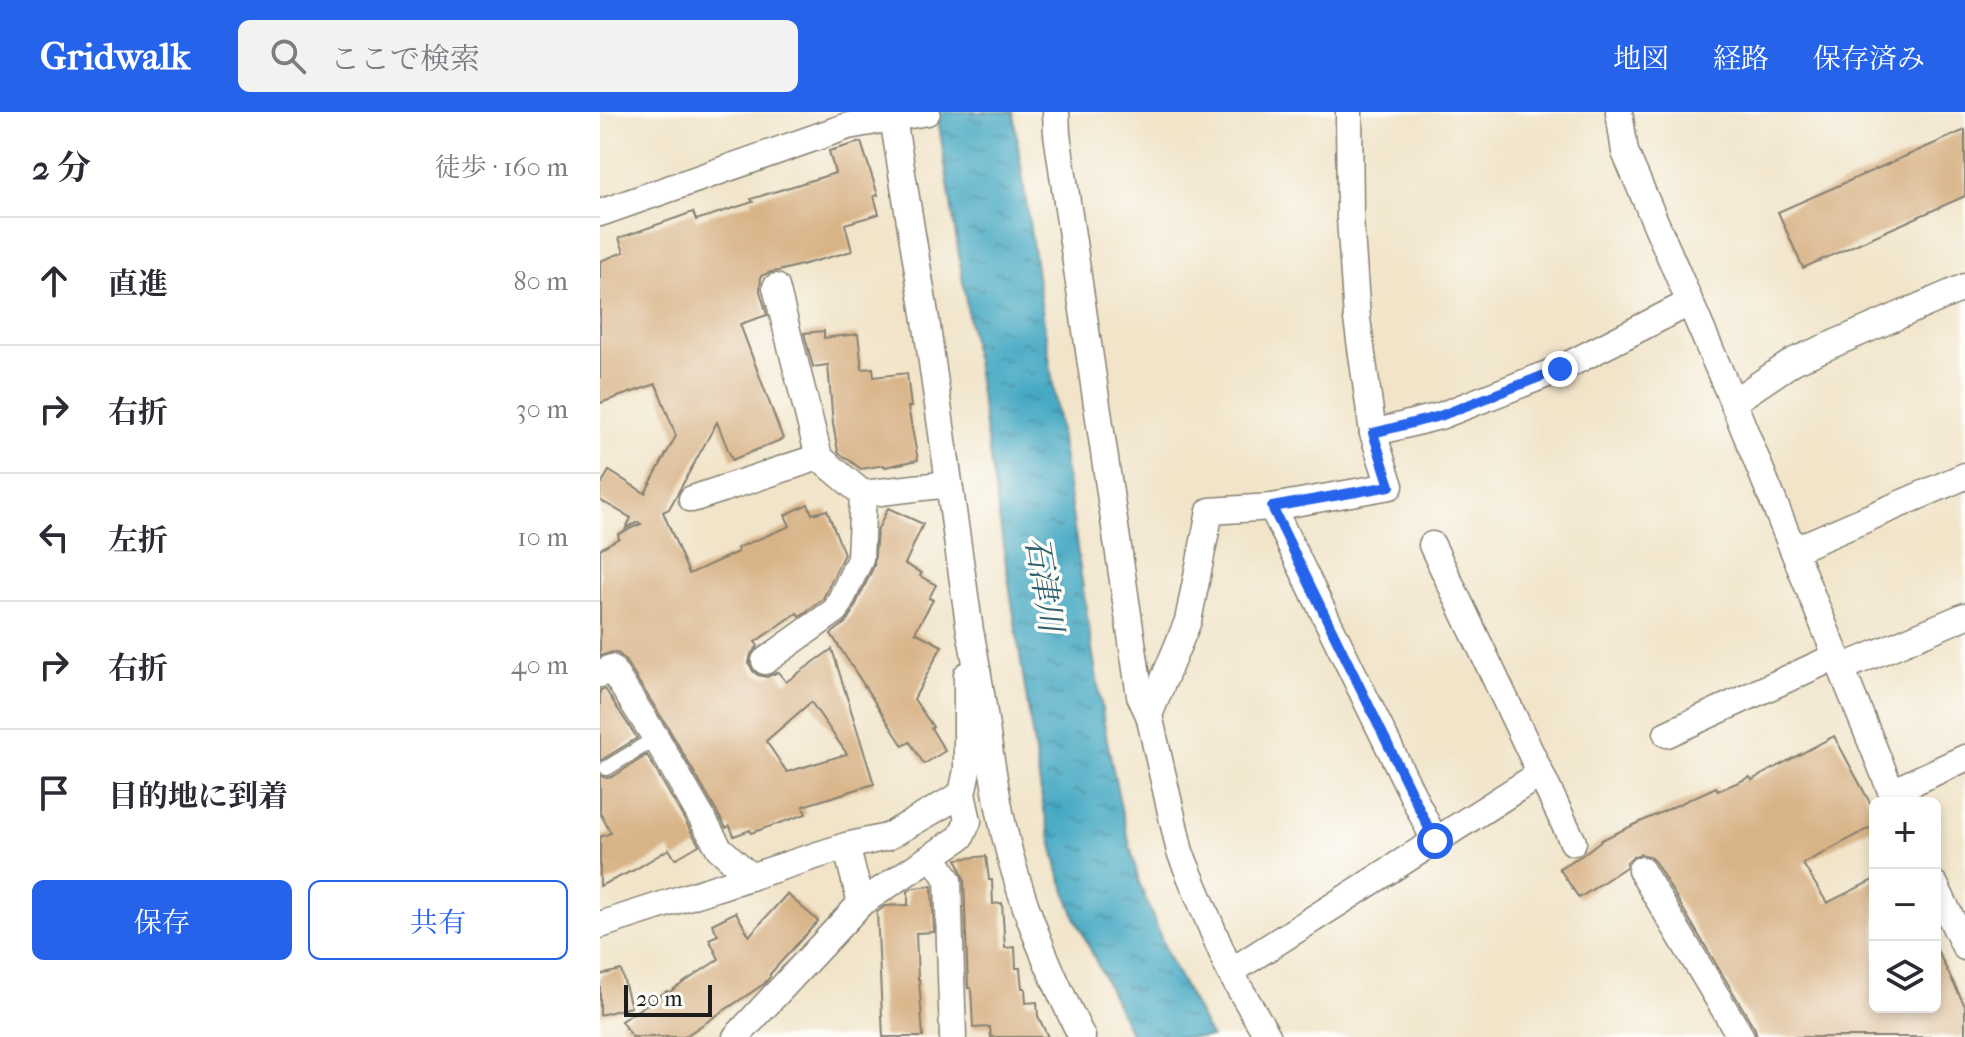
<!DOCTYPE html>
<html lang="ja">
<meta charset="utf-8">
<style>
:root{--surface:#fff;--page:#f2f2f3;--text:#2b2b33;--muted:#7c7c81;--line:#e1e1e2;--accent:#2563eb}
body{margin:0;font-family:"IM FELL French Canon","Noto Serif JP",serif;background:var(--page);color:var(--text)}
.controls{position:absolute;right:24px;bottom:24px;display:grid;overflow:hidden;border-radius:12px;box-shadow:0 4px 12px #0003}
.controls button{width:72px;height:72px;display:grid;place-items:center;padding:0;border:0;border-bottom:2px solid var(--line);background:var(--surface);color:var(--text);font:40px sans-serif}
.scale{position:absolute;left:24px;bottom:20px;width:88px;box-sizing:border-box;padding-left:8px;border:4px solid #1c1c1c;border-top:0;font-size:22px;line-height:28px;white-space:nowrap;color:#1c1c1c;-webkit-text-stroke:6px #fdfcf7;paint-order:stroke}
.stop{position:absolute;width:24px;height:24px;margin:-18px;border:6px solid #2563eb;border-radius:50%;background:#fff}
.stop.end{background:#2563eb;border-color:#fff;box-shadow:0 2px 8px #0008}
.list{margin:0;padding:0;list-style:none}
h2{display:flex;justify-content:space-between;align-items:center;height:104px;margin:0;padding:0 32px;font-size:34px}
h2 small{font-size:26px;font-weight:400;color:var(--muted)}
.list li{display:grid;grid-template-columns:52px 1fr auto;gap:24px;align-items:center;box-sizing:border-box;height:128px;padding:0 32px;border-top:2px solid var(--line)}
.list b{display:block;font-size:30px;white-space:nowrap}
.list em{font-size:26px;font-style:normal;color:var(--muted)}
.actions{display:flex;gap:16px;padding:24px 32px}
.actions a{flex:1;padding:18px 0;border:2px solid var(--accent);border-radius:12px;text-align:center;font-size:28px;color:var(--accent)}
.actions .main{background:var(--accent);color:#fff}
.icon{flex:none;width:44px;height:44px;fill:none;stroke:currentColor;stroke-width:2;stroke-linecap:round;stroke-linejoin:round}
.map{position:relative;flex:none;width:1365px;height:925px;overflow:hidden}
header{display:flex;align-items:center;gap:48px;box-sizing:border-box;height:112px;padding:0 40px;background:var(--accent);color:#fff}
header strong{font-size:38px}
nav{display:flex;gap:44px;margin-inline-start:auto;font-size:28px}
.search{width:560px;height:72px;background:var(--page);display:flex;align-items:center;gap:20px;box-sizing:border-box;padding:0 28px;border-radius:12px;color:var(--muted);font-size:30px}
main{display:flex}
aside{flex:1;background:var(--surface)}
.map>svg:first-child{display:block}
.water{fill:url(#water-ripples);stroke:#2f626f;stroke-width:2}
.building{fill:#d8b387;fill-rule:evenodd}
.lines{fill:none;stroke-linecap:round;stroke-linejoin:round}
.lane-casing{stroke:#868072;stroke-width:17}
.street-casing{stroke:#868072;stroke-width:29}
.lane{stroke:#fff;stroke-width:14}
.street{stroke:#fff;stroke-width:26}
.route{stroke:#2563eb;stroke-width:10}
.labels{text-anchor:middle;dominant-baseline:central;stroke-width:7;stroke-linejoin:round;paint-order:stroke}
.water-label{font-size:32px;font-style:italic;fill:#2f626f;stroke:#fdfcf7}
</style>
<header>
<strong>Gridwalk</strong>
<div class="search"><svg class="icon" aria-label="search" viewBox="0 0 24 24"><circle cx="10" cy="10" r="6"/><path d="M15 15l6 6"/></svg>ここで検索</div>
<nav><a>地図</a><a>経路</a><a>保存済み</a></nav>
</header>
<main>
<aside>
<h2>2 分<small>徒歩 · 160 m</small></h2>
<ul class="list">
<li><svg class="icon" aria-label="ahead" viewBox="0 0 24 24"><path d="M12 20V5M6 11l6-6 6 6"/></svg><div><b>直進</b></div><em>80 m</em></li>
<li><svg class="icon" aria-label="right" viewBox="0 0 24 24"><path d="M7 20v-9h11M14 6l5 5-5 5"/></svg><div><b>右折</b></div><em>30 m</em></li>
<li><svg class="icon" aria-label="left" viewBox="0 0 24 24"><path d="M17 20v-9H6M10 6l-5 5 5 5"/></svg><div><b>左折</b></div><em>10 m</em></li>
<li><svg class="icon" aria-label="right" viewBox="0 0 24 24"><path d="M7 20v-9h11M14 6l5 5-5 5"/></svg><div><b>右折</b></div><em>40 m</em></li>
<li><svg class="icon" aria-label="arrive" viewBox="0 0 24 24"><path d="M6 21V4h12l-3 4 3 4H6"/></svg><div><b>目的地に到着</b></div></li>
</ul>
<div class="actions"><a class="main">保存</a><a>共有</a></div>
</aside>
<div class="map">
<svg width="1365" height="925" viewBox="0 0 1365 925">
<defs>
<pattern id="water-ripples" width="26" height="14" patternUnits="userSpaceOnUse" patternTransform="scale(2)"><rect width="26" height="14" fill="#42a7c2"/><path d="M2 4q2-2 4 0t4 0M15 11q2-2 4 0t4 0" fill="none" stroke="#36879d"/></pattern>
</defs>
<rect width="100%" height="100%" fill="#fdfcf7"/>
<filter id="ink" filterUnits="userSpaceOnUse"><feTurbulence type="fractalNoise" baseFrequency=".0125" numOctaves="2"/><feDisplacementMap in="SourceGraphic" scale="16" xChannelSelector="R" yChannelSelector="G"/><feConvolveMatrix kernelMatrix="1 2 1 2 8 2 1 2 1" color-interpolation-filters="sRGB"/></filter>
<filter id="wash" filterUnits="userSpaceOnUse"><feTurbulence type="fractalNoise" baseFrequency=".006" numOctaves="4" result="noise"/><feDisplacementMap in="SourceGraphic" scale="32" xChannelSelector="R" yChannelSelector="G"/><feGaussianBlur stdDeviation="1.8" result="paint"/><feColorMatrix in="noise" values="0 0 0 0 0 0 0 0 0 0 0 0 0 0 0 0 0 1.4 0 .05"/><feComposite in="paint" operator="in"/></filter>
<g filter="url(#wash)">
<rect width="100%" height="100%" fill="#f1e4c9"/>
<!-- water -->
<polygon class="water" points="337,0 413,0 490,524 506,623 522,701 539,770 569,846 611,925 532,925 475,805 459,761 443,694"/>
<g id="blocks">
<!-- building -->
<g class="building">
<polygon points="1365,18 1365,84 1203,156 1178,100"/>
<path d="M 261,30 L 278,83 L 274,84 L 279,102 L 245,112 L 252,139 L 179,159 L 171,160 L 161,164 L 160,179 L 167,203 L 140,212 L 183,327 L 132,348 L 117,310 L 69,397 L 63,400 L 89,462 L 138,440 L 137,436 L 190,414 L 185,403 L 208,392 L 212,402 L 227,398 L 244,442 L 223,487 L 200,504 L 197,501 L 155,530 L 158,534 L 151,542 L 149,551 L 153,559 L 158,563 L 167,565 L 178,560 L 186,570 L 232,537 L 274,672 L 203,694 L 206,702 L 151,721 L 150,718 L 134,724 L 130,714 L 126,716 L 69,617 L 24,547 L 19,542 L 12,540 L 0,544 L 0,437 L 19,426 L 18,422 L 41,412 L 38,410 L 26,416 L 31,406 L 0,388 L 0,374 L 9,359 L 45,381 L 76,324 L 56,272 L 0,291 L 0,149 L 24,140 L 19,126 L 93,100 L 96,108 L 153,90 L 151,87 L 235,61 L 229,39 ZM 211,590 L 247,642 L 187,660 L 166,629 Z"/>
<polygon points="224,219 224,226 258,222 262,257 273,256 274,265 307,261 311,295 308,295 318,348 285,355 284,353 261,357 238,340 233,312 228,253 213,255 204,221"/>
<polygon points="288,396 323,412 305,452 322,461 320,464 336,473 329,486 333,488 315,520 342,534 314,587 333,615 331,616 345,639 324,652 310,630 303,634 231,522 245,511 250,505 274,454 277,419"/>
<polygon points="5,577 37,626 0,649 0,578"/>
<polygon points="1234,624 1275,700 1275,713 1203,752 1227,791 1275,767 1275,895 1335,895 1335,834 1365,894 1365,925 1157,925 1155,917 1055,750 1049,744 1040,742 1032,745 1027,750 1026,755 979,786 959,756 981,744 1003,727 1116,675 1118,679 1150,665 1152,668"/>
<polygon points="47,643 99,733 75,747 69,737 34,758 0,774 0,725 11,721 0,701 0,663 6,666 12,665"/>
<polygon points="386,744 389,768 392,768 393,792 402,791 405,836 415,835 416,856 420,856 422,876 425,876 426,891 437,890 438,904 448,925 391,925 390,915 373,916 371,876 368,876 364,768 357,747"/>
<polygon points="332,774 334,820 316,821 318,867 319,867 323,925 283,925 277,800 285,794 308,793 308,779 313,776"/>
<polygon points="187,782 218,809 170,862 170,865 164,872 84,925 32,925 21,909 67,879 68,881 119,847 109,827 118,823 112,812 136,800 149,824"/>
<polygon points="21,858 31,895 0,903 0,863"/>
</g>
</g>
</g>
<g filter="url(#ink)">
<use href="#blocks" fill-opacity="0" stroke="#868072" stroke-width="2"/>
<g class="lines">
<defs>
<polyline id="lane" points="7,656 56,626"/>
<g id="street">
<path d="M 292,0 L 326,208 L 370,519 C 384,585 389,654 404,719 C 420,790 449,860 482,925"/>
<polyline points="456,0 457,22 540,584 549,603 580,740 630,860 668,925"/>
<polyline points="749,0 750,106 757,207 773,321"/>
<polyline points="1019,0 1025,40 1133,290 1296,691"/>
<polyline points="0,101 248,14 327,0"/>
<polyline points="176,175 219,345"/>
<polyline points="1133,290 1194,249 1365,175"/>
<polyline points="92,387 219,345 263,382 349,372"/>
<polyline points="672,395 835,729"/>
<polyline points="832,433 973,730"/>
<polyline points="1194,438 1365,364"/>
<polyline points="165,549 236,498 260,447 263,382"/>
<polyline points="1242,556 1365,504"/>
<polyline points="0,562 11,556 56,626 119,736 151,765"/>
<polyline points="549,603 588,509 610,399 672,395 790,374 773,321 840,304 960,257 1089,191"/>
<polyline points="1067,622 1237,544"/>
<polyline points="1292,680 1365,646"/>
<polyline points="246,734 261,791"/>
<polyline points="333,744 348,768 353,925"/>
<polyline points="1041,758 1141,925"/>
<polyline points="1335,773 1365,835"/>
<polyline points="0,813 246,734 287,725 362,682 367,658 367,563"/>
<polyline points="630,860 940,662"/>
<polyline points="136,925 261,791 361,725 368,709 362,682"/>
</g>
</defs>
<!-- lane casing -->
<use href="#lane" class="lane-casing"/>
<!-- street casing -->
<use href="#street" class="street-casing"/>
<!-- lane -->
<use href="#lane" class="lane"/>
<!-- street -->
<use href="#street" class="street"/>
</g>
</g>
<g class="lines" filter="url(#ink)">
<!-- route -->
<polyline class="route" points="835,729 672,395 790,374 773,321 840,304 960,257"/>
</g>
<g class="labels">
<!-- water labels -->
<g class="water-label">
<text transform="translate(444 472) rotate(81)">石津川</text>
</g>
</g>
</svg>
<div class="controls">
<button>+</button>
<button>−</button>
<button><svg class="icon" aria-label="layers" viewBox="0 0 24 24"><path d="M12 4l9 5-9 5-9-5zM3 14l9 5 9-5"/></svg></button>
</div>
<div class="scale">20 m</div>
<div class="stop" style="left:835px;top:729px"></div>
<div class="stop end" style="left:960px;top:257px"></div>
</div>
</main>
